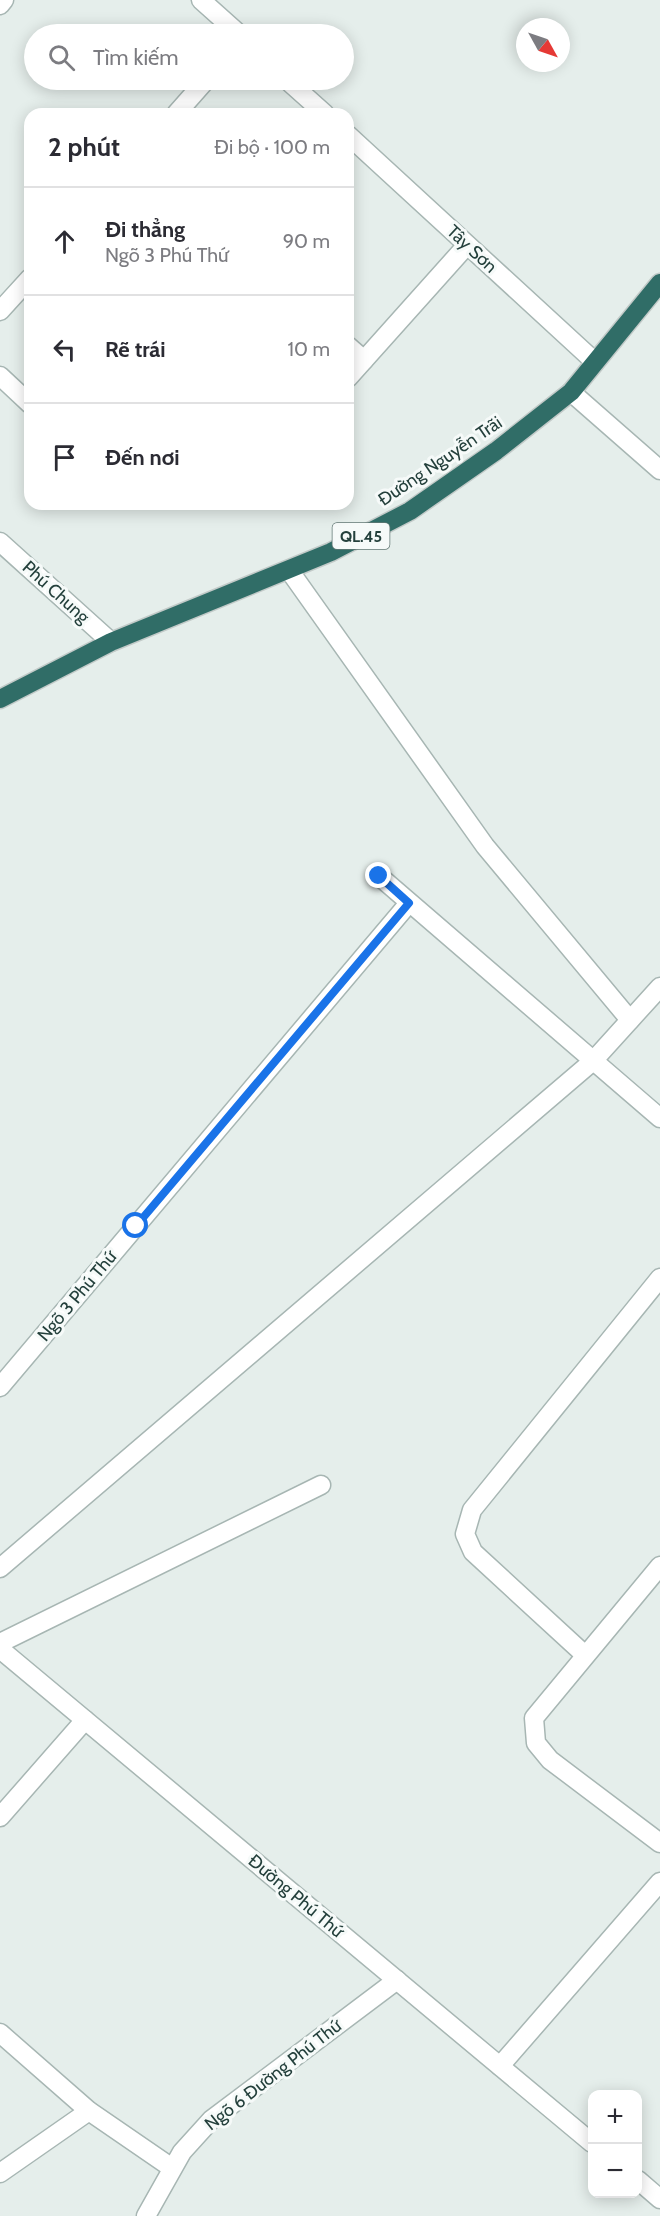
<!DOCTYPE html>
<html lang="vi">
<meta charset="utf-8">
<style>
:root{--surface:#fff;--page:#f7f7f7;--text:#2b2b33;--muted:#7c7c81;--line:#e1e1e2}
body{margin:0;font-family:Cabin,sans-serif;background:var(--page);color:var(--text)}
.controls{position:absolute;right:18px;bottom:18px;display:grid;overflow:hidden;border-radius:12px;box-shadow:0 3px 15px #0003}
.controls button{width:54px;height:54px;display:grid;place-items:center;padding:0;border:0;border-bottom:2px solid var(--line);background:var(--surface);color:var(--text);font:30px sans-serif}
.compass{position:absolute;left:516px;top:18px;width:54px;height:54px;border-radius:50%;background:var(--surface);box-shadow:0 3px 15px #0003;rotate:130deg}
.stop{position:absolute;width:18px;height:18px;margin:-14px;border:4px solid #1a73e8;border-radius:50%;background:#fff}
.stop.end{background:#1a73e8;border-color:#fff;box-shadow:0 2px 6px #0008}
.list{margin:0;padding:0;list-style:none}
h2{display:flex;justify-content:space-between;align-items:center;height:78px;margin:0;padding:0 24px;font-size:26px}
h2 small{font-size:20px;font-weight:400;color:var(--muted)}
.list li{display:grid;grid-template-columns:39px 1fr auto;gap:18px;align-items:center;box-sizing:border-box;height:108px;padding:0 24px;border-top:2px solid var(--line)}
.list b{display:block;font-size:22px;white-space:nowrap}
.list p{margin:0;font-size:20px;white-space:nowrap;color:var(--muted)}
.list em{font-size:20px;font-style:normal;color:var(--muted)}
.icon{flex:none;width:33px;height:33px;fill:none;stroke:currentColor;stroke-width:2;stroke-linecap:round;stroke-linejoin:round}
.map{position:relative;flex:none;width:660px;height:2216px;overflow:hidden}
.search{position:absolute;background:var(--surface);box-shadow:0 3px 15px #0003;left:24px;top:24px;width:330px;height:66px;display:flex;align-items:center;gap:15px;box-sizing:border-box;padding:0 21px;border-radius:33px;color:var(--muted);font-size:22px}
.panel{position:absolute;background:var(--surface);box-shadow:0 3px 15px #0003;left:24px;top:108px;width:330px;height:402px;border-radius:18px}
.map>svg:first-child{display:block}
.lines{fill:none;stroke-linecap:round;stroke-linejoin:round}
.street-casing{stroke:#a7b6b3;stroke-width:21}
.highway-casing{stroke:#c2cac8;stroke-width:21}
.street{stroke:#fff;stroke-width:18}
.highway{stroke:#306d67;stroke-width:18}
.route{stroke:#1a73e8;stroke-width:8}
.labels{text-anchor:middle;dominant-baseline:central;stroke-width:6;stroke-linejoin:round;paint-order:stroke}
.shield{fill:#f6faf9;stroke:#637875;stroke-width:1.5}
.shield-label{font-size:16px;font-weight:bold;fill:#24403c}
.street-label{font-size:18px;fill:#24403c;stroke:#f6faf9}
</style>
<div class="map">
<svg width="660" height="2216" viewBox="0 0 660 2216">
<rect width="100%" height="100%" fill="#e5eeeb"/>
<g class="lines">
<defs>
<g id="street">
<polyline points="201,0 239,34"/>
<polyline points="0,5 4,0"/>
<polyline points="287,80 325,114"/>
<polyline points="176,114 206,80"/>
<polyline points="348,135 595,362"/>
<polyline points="0,311 30,278"/>
<polyline points="348,346 364,360"/>
<polyline points="0,376 30,404"/>
<polyline points="348,378 467,245"/>
<polyline points="571,392 660,470"/>
<polyline points="0,542 111,642"/>
<polyline points="289,570 485,846 630,1020"/>
<polyline points="379,876 660,1118"/>
<polyline points="0,1387 409,903"/>
<polyline points="660,1566 534,1718 536,1743 550,1760 660,1843"/>
<polyline points="0,1568 593,1061 660,987"/>
<polyline points="0,1643 321,1485"/>
<polyline points="0,1649 592,2143"/>
<polyline points="585,1655 473,1552 465,1534 472,1510 660,1278"/>
<polyline points="0,1817 85,1720"/>
<polyline points="0,2033 89,2111 172,2168"/>
<polyline points="500,2066 660,1882"/>
<polyline points="0,2173 89,2111"/>
<polyline points="638,2180 660,2199"/>
<polyline points="146,2216 182,2152 211,2120 397,1980"/>
</g>
<polyline id="highway" points="0,699 111,642 331,552 410,511 496,451 571,392 660,283"/>
</defs>
<!-- street casing -->
<use href="#street" class="street-casing"/>
<!-- highway casing -->
<use href="#highway" class="highway-casing"/>
<!-- street -->
<use href="#street" class="street"/>
<!-- highway -->
<use href="#highway" class="highway"/>
</g>
<g class="lines">
<!-- route -->
<polyline class="route" points="136,1226 409,903 379,876"/>
</g>
<g class="labels">
<!-- shield labels -->
<rect class="shield" x="332.5" y="523" width="57" height="26" rx="4.5"/>
<g class="shield-label">
<text x="361" y="536">QL.45</text>
</g>
<!-- street labels -->
<g class="street-label">
<text transform="translate(472 249) rotate(43)">Tây Sơn</text>
<text transform="translate(440 461) rotate(-34)">Đường Nguyễn Trãi</text>
<text transform="translate(56 592) rotate(42)">Phú Chung</text>
<text transform="translate(77 1296) rotate(-50)">Ngõ 3 Phú Thứ</text>
<text transform="translate(296 1896) rotate(40)">Đường Phú Thứ</text>
<text transform="translate(273 2075) rotate(-38)">Ngõ 6 Đường Phú Thứ</text>
</g>
</g>
</svg>
<div class="controls">
<button>+</button>
<button>−</button>
</div>
<svg class="compass" viewBox="-18 -18 36 36"><path d="M0-13l5 13h-10z" fill="#e53935"/><path d="M0 13l5-13h-10z" fill="#7c7c81"/></svg>
<div class="stop" style="left:136px;top:1226px"></div>
<div class="stop end" style="left:379px;top:876px"></div>
<div class="search"><svg class="icon" aria-label="search" viewBox="0 0 24 24"><circle cx="10" cy="10" r="6"/><path d="M15 15l6 6"/></svg>Tìm kiếm</div>
<section class="panel">
<h2>2 phút<small>Đi bộ · 100 m</small></h2>
<ul class="list">
<li><svg class="icon" aria-label="ahead" viewBox="0 0 24 24"><path d="M12 20V5M6 11l6-6 6 6"/></svg><div><b>Đi thẳng</b><p>Ngõ 3 Phú Thứ</p></div><em>90 m</em></li>
<li><svg class="icon" aria-label="left" viewBox="0 0 24 24"><path d="M17 20v-9H6M10 6l-5 5 5 5"/></svg><div><b>Rẽ trái</b></div><em>10 m</em></li>
<li><svg class="icon" aria-label="arrive" viewBox="0 0 24 24"><path d="M6 21V4h12l-3 4 3 4H6"/></svg><div><b>Đến nơi</b></div></li>
</ul>
</section>
</div>
